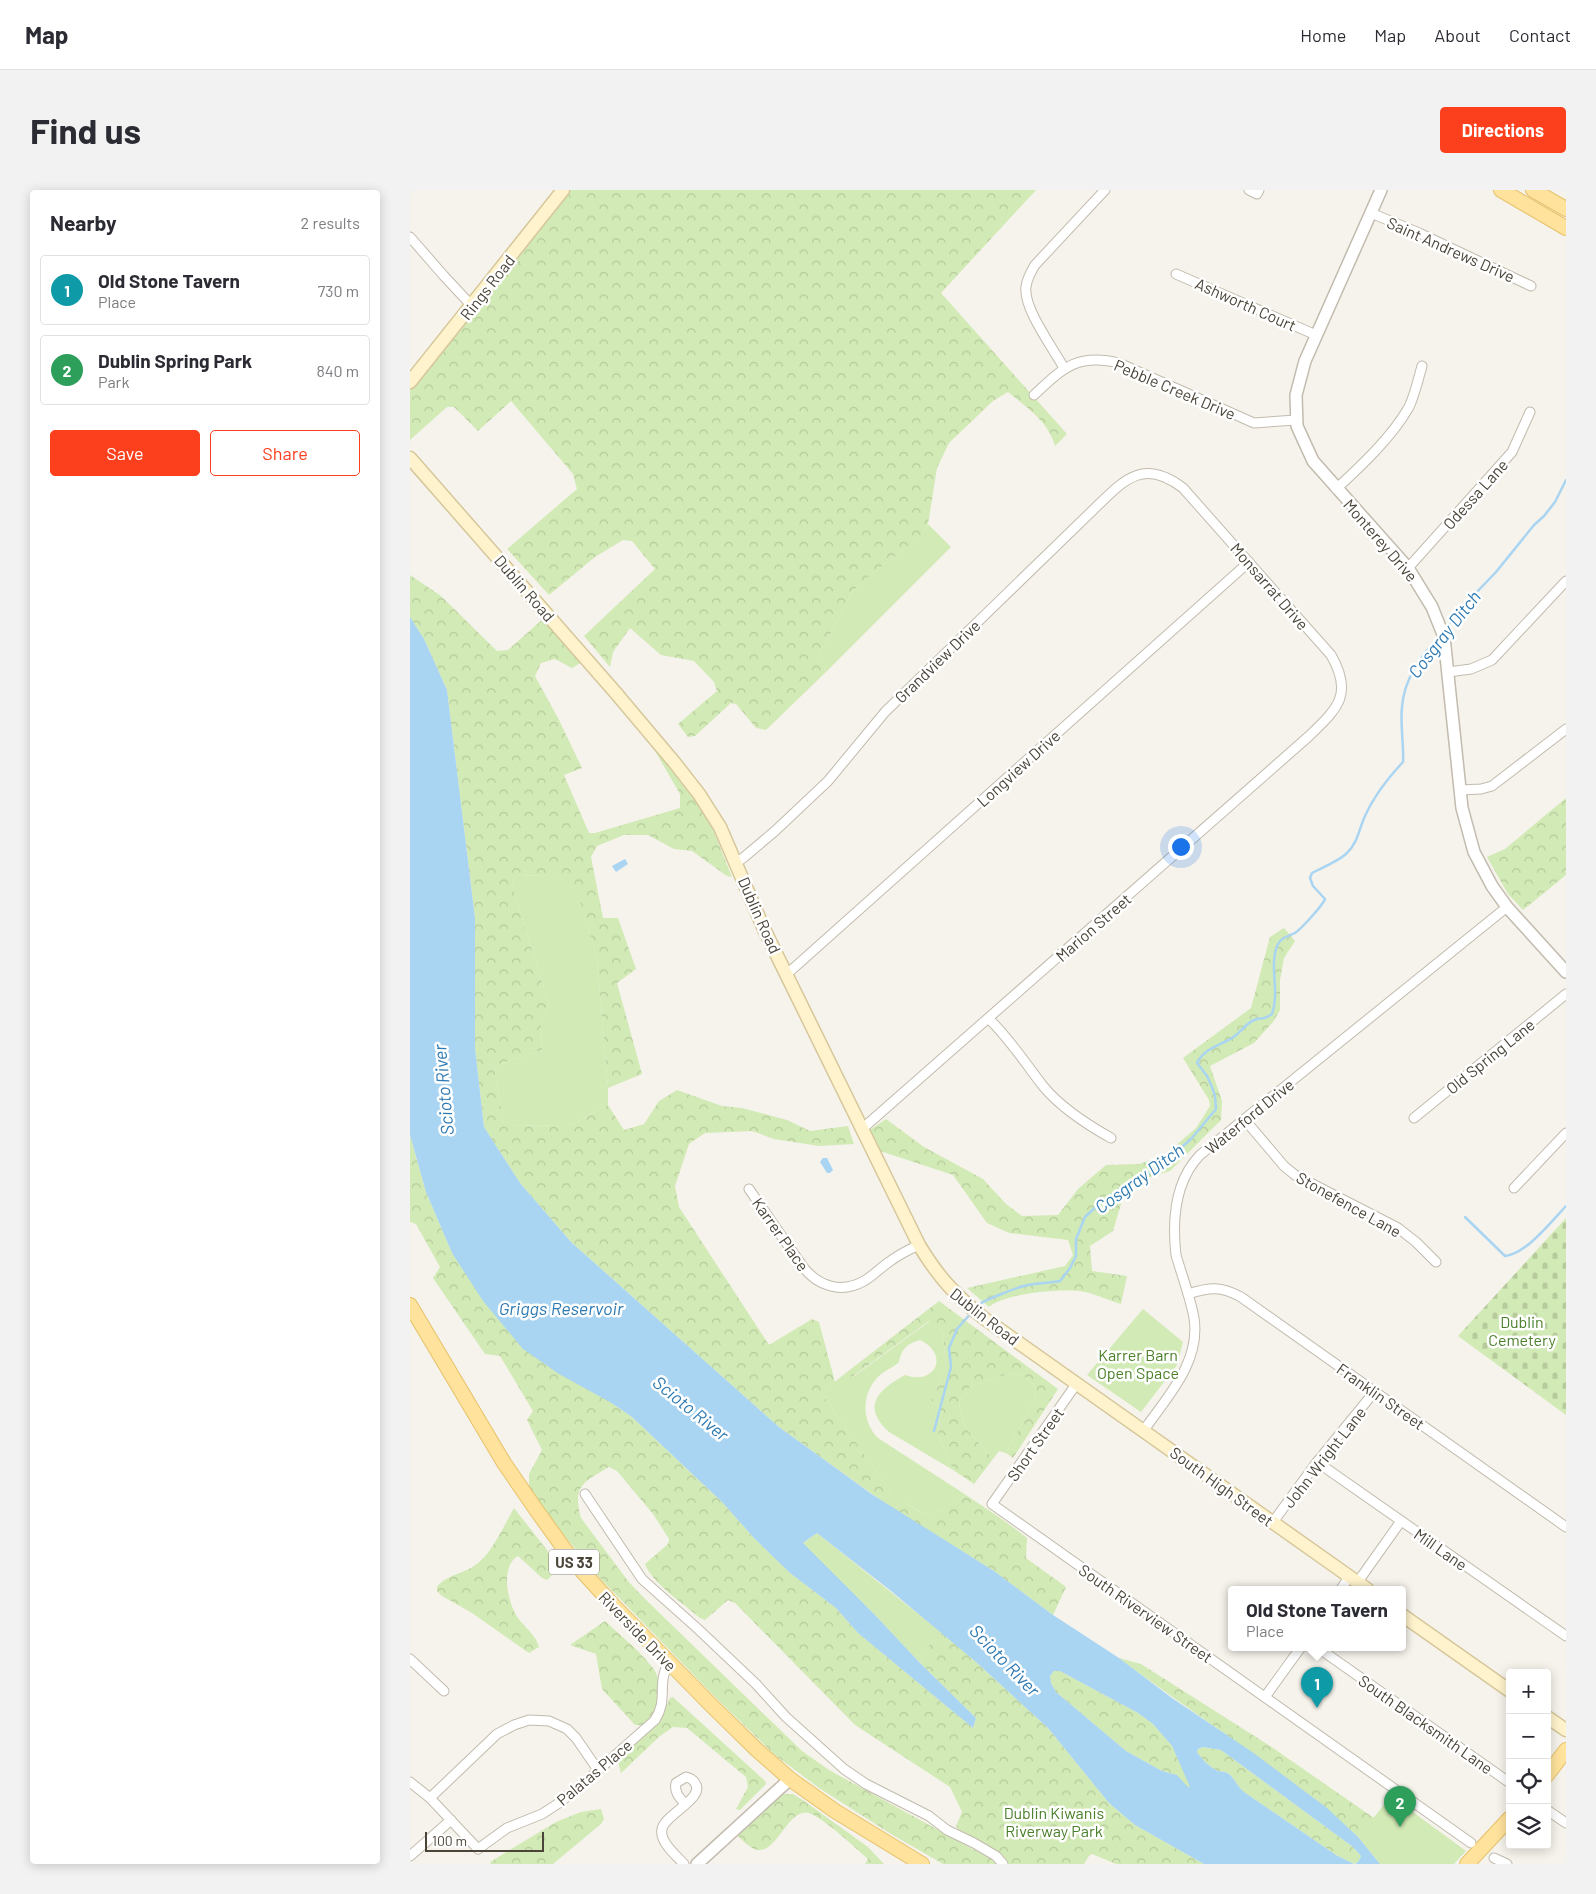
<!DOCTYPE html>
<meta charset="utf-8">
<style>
:root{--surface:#fff;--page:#f2f2f3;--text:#2b2b33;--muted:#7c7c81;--line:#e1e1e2;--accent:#fc3f1d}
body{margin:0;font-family:Barlow,sans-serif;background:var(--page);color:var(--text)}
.controls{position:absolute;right:15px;bottom:15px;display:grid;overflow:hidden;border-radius:5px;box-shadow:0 2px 12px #0003}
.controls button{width:45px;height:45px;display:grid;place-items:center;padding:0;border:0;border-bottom:1px solid var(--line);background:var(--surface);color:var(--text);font:25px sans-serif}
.scale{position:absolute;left:15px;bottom:12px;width:119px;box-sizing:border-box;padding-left:5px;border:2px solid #4b4439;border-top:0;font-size:14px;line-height:18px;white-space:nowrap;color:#4b4439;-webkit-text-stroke:4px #fff;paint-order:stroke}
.you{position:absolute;left:770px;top:656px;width:18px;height:18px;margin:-12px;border:4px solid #fff;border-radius:50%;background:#1a73e8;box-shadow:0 0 0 8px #1a73e833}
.badge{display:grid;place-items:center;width:32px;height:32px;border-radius:50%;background:var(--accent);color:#fff;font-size:16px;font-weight:700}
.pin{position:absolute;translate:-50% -41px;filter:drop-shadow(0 1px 2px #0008)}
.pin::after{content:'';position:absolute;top:26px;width:18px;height:15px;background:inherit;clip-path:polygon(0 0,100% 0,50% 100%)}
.popup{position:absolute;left:818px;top:1396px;width:178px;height:65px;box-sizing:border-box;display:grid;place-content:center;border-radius:5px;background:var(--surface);filter:drop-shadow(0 1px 4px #0005);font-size:16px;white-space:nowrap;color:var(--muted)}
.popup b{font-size:19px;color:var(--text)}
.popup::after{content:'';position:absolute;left:50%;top:100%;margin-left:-10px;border:10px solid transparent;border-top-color:var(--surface)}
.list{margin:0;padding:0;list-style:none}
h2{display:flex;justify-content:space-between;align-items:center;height:65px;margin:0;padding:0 20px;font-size:21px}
h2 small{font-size:16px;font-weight:400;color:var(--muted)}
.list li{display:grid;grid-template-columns:32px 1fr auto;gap:15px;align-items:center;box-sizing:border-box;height:70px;margin:0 10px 10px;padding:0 10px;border:1px solid var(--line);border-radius:5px}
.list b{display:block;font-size:19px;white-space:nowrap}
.list p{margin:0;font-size:16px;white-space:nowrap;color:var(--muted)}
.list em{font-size:16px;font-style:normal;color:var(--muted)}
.actions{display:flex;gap:10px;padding:15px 20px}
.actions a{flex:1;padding:11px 0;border:1px solid var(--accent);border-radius:5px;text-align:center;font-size:18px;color:var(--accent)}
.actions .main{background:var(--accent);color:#fff}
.icon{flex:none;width:28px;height:28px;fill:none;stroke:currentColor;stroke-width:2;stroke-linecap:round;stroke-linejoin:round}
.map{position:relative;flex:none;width:1156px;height:1674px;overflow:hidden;border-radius:5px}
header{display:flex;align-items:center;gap:30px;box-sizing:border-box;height:70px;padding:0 25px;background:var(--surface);border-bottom:1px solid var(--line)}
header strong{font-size:24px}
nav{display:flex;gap:28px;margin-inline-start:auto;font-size:18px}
.intro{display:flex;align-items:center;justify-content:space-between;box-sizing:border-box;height:120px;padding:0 30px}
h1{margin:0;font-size:35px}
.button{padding:12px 22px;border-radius:5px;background:var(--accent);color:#fff;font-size:18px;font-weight:700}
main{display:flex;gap:30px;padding:0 30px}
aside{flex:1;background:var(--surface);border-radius:5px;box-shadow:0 2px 12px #0003}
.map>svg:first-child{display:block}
.green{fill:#d2eab5}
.forest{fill:url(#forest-crowns)}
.cemetery{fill:url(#cemetery-stones)}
.water{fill:#a9d4f2;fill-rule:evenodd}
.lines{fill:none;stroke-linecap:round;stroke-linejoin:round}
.stream{stroke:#a9d4f2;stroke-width:2.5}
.minor-casing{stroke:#c2bbae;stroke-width:11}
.tertiary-casing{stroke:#c2bbae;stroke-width:14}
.secondary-casing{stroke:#d6c79b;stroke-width:15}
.primary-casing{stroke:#e6c16a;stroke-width:16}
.minor{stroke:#fff;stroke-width:9}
.tertiary{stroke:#fff;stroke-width:11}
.secondary{stroke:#fff3cd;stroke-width:12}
.primary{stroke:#ffe39c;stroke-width:14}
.labels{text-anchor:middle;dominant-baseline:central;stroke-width:5;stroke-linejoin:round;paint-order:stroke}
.shield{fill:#fff;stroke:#817c74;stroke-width:1}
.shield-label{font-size:15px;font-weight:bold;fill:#4b4439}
.street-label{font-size:16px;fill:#4b4439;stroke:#fff}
.park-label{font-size:16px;fill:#4a7f2a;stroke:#fff}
.water-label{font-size:18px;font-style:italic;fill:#2e7ab2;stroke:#fff}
</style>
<header>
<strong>Map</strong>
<nav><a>Home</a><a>Map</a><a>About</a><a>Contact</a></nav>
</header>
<div class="intro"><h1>Find us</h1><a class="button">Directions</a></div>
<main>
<aside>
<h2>Nearby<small>2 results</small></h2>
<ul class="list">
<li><span class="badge" style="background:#0f9aa8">1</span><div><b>Old Stone Tavern</b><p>Place</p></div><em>730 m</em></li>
<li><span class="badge" style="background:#2e9e5b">2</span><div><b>Dublin Spring Park</b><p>Park</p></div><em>840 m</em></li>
</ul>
<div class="actions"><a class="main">Save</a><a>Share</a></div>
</aside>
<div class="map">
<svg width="1156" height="1674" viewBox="0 0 1156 1674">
<defs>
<pattern id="forest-crowns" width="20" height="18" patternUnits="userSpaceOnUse" patternTransform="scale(1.25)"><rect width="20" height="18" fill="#d2eab5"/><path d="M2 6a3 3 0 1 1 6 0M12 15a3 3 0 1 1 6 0" fill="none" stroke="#b6ca9c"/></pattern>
<pattern id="cemetery-stones" width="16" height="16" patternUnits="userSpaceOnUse" patternTransform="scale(1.25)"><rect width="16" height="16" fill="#d2eab5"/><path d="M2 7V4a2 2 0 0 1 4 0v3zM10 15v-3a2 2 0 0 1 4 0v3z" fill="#b6ca9c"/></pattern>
</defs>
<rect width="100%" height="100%" fill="#f6f3ec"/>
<!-- green -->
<g class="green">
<polygon points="518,334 541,357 416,482 409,465 441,404 449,394 510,347"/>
<polygon points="143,685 165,693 187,768 198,898 198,915 158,936 94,935 84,876 132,860 131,837 139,815 102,695 106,686"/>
<polygon points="733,1119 773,1152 767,1175 731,1222 677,1185"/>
<path d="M 520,1131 L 533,1141 L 536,1178 L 521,1211 L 531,1218 L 528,1245 L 543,1280 L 479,1242 C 451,1216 468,1200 495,1185 C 526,1196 540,1164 510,1150 C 497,1154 492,1158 489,1172 C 484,1177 476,1180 470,1185 C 451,1202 451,1231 468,1248 L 556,1305 C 545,1310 525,1328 515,1324 C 508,1321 501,1316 494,1312 L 484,1319 L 476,1314 L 481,1302 L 411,1203 L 437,1182 L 443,1187 Z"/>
<polygon points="601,1183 615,1187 624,1195 626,1207 596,1263 589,1261 583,1269 554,1236 549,1213 560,1197"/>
<polygon points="407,1343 532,1443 513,1461 510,1473 465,1425 392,1354"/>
<polygon points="981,1606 1056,1661 1044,1674 970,1674 948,1647"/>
</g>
<!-- forest -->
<g class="forest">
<path d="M 161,0 L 626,0 L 531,103 L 657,244 L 645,256 C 639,232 616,217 598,202 L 583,211 L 539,253 L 527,278 L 518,334 L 510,347 L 449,394 L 441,404 L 409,465 L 416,482 L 356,540 L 346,538 L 326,514 L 321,513 L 285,546 L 278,547 L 268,534 L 307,501 L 304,492 L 284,471 L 251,465 L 220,438 L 203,462 L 200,477 L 174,446 L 245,379 L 222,351 L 213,350 L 185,367 L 139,405 L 97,359 L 167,299 L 163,284 L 101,211 L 68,241 L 44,217 L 37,217 L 0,250 L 0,200 Z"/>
<polygon points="0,385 31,406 87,461 98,460 134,428 172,472 162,478 145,469 131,473 125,486 148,528 172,578 154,585 179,643 185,643 270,618 270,604 245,561 248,562 280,602 302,637 322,687 317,686 282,661 264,659 238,645 214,645 187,656 181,667 193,728 208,728 226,779 207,793 232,884 198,898 187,768 165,694 143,685 106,686 102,695 139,815 131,837 132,860 84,876 94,935 158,936 198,915 214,940 234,934 249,911 267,900 312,916 332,918 377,930 400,941 438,936 444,954 409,956 364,949 342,941 295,943 279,954 265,996 269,1017 359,1155 402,1129 409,1132 425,1192 411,1203 481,1302 476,1314 369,1237 161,1052 110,993 74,937 65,858 65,728 37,500 14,449 0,427"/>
<polygon points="1156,608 1156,685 1113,720 1098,704 1077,667 1095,659"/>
<path d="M 874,738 L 885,751 L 874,768 L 870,790 L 870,820 L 863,832 L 844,853 L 800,876 L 812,911 L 811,930 L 760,981 L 740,987 L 721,997 L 711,1014 L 703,1041 L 680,1056 L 682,1081 L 717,1086 L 711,1114 C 698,1110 683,1103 670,1101 C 647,1099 597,1103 579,1117 L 557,1098 L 655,1076 L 663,1065 L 658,1050 L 599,1043 L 577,1033 L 543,985 L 470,961 L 460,940 L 476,929 L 514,957 L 573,989 L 596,1014 L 612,1026 L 648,1025 L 668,999 L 696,975 L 729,974 L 755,965 L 786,938 L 800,916 L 799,910 L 773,868 L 841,818 L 860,747 Z"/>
<path d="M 0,945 L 16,1002 L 42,1063 L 200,1212 L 222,1227 L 312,1312 L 344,1348 L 380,1383 L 426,1418 L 448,1443 L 563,1538 L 566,1528 L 510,1473 L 513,1461 L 532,1443 L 566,1472 L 638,1538 L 699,1613 L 725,1635 L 794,1674 L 706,1674 L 682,1664 L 679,1666 L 674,1674 L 599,1674 L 592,1665 L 549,1640 L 546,1636 L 552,1622 L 540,1597 L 445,1535 L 325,1413 L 318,1410 L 295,1430 L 290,1428 C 275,1415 241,1392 235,1374 L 258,1354 L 259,1349 L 243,1324 L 207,1281 L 199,1277 C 174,1292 162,1295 171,1328 L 218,1391 L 233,1407 L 392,1561 L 419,1580 L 581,1669 L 586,1674 L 533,1674 L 481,1644 L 409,1598 L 365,1565 L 306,1508 L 186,1384 L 145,1334 L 119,1296 L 119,1284 L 132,1260 L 117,1230 L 123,1221 L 90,1166 L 75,1164 L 23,1088 L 30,1077 L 6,1034 L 0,1032 Z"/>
<polygon points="529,1111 648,1199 603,1268 596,1263 626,1207 624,1195 615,1187 601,1183 560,1197 549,1213 554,1236 583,1269 564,1294 543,1280 528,1245 531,1218 521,1211 536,1178 533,1141 519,1131 442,1187 437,1182"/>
<path d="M 556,1305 C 577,1319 597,1332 617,1348 L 616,1368 L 656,1397 L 643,1425 L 584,1381 L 484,1319 L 494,1312 C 501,1316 507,1321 515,1324 C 525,1328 545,1310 556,1305 Z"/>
<path d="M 104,1318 L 148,1374 L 147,1380 L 137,1390 L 132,1388 L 108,1366 C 91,1376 97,1406 104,1421 C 110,1435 125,1442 129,1457 L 119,1463 L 62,1423 L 32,1406 L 27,1401 L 27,1397 C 36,1385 52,1384 64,1376 C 81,1366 94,1335 104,1318 Z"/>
<path d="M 195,1431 C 209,1444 232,1463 243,1478 C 256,1496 248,1522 233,1535 L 225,1535 L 192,1499 L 186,1464 L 160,1455 Z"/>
<path d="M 709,1468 L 731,1474 L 863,1558 L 964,1628 L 948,1647 C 874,1580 788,1528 709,1468 Z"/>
<polygon points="644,1481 650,1481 728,1523 743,1534 762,1556 781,1597 778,1598 767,1585 752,1581 716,1561 646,1502 641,1493 640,1486"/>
<polygon points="263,1507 355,1591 356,1594 330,1620 326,1619 338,1597 336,1587 277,1538 263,1537 250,1546 211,1583 208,1571 250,1530 260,1508"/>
<path d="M 793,1557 L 811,1560 L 943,1657 L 951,1666 L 948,1672 L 944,1674 L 926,1665 L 834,1602 C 829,1598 823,1587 819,1584 C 815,1581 812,1582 808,1581 C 799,1577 792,1569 787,1562 L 788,1559 Z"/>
<path d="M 374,1604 L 383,1604 L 394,1611 L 458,1657 L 474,1674 L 455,1674 L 458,1669 C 444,1657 415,1629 399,1623 C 379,1617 367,1663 348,1660 C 340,1659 331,1649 326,1644 Z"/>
<polygon points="191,1619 194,1629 191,1634 143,1674 81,1674 80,1672 146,1632 171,1622"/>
</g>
<!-- cemetery -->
<polygon class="cemetery" points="1156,1028 1156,1225 1048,1146"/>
<!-- water -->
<g class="water">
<path d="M 0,427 L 14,449 L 37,500 L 65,728 L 65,858 L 74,937 L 110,993 L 161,1052 L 369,1237 L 463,1305 L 584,1381 L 643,1425 L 709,1468 L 762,1508 L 845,1564 L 917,1618 L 948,1647 L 970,1674 L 945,1674 L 948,1672 L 951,1666 L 943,1657 L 811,1560 L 793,1557 L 788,1559 L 787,1562 C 792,1569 799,1577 808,1581 C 812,1582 815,1581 819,1584 C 823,1587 829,1598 834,1602 L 926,1665 L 944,1674 L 794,1674 L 725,1635 L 699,1613 L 638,1538 L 566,1472 L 481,1401 L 407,1343 L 393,1353 L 465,1425 L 510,1473 L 566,1528 L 563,1538 L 448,1443 L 426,1418 L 380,1383 L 344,1348 L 312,1312 L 222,1227 L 200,1212 L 149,1184 L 113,1159 L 73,1111 L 42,1063 L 16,1002 L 0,945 ZM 644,1481 L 650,1481 L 728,1523 L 743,1534 L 762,1556 L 780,1597 L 778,1597 L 767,1585 L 752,1581 L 716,1561 L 646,1502 L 641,1493 L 640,1486 Z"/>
<polygon points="215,669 218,674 206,682 202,676"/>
<polygon points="413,968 417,968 423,980 420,983 417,983 410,972"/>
</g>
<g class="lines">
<!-- stream -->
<g class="stream">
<polyline points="1035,440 1063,406 1086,382 1124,335 1134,326 1145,312 1156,290"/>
<path d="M 1055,1027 L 1095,1066 C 1116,1064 1141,1032 1156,1016"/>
<path d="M 567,1116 C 571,1111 611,1096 618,1095 C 629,1093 639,1093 650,1091 L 660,1078 L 666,1066 L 666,1049 L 675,1027 L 688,1015 L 715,995 L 731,989 L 749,977 L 781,949 L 806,919 L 805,906 L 802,897 L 797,886 L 787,873 C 795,857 813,855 825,846 C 831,841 837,833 844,830 C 851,827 853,831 862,824 C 870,801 859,777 867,756 C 871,747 877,747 885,743 C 891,739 913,715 915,709 L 903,696 L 900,688 L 902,683 C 913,677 927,672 936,664 C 948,653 949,639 955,626 C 964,606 978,588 993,572 C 994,554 990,536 992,517 C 994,489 1011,466 1029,446"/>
<polyline points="524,1241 541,1177 539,1158 547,1139 562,1122"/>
</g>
<defs>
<g id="minor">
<polyline points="839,0 847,4 849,0"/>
<polyline points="961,23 1009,43 1121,96"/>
<polyline points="0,47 34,86 62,116"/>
<polyline points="766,84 906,145"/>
<path d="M 654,178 C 643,158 613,118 616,97 C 617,88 621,82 625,75 L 695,0"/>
<path d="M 624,205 C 653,178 667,163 709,173 L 844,233 L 886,230"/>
<path d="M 926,299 C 951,276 982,247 999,217 C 1005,204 1008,190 1012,176"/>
<polyline points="998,378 1102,262 1120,222"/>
<polyline points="1038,482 1061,479 1082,470 1156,391"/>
<polyline points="1050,600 1071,599 1082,596 1156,539"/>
<path d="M 327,672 L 333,668 L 365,641 L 418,591 L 475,522 L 683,320 C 713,291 732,267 773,298 L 921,465 C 944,505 927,519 898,547 L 452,939"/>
<polyline points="377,784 839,372"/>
<path d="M 579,829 C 600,849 615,873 633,896 C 651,918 676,934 701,948"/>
<polyline points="1004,928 1156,804"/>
<polyline points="835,930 874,976 885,985 988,1038 1006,1052 1026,1072"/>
<polyline points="1104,998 1156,943"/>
<path d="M 339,999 L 393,1077 C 408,1096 431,1104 454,1091 C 463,1086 470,1078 479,1072 C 488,1065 498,1060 509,1055"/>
<path d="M 778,1104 C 800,1097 811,1096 831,1107 L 1156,1337"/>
<polyline points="667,1193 582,1314 1061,1653"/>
<path d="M 734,1240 C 757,1207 791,1172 784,1128 C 780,1106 772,1086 766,1065 C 762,1030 764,992 790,965 L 1097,717"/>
<polyline points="907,1272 1156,1446"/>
<polyline points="175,1304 232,1389 288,1439 346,1494 376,1527 434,1579 456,1594 519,1626 537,1640 564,1653 586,1666 593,1674"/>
<polyline points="863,1332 907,1272 965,1201"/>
<polyline points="947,1393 991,1331"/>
<polyline points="931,1399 939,1387"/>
<polyline points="907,1457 1100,1593"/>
<polyline points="0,1469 34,1501"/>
<polyline points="855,1507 891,1457"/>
<path d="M 0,1592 L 20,1608 L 68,1659 L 97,1638 L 132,1624 L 149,1613 L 177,1590 L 245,1530 C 255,1514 251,1505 253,1489 C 254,1483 256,1478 258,1472"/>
<polyline points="20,1608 87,1544 104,1535 119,1530 139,1531 157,1539 166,1548 188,1580"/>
<polyline points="1137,1620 1156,1633"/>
<polyline points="0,1666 41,1630"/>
<polyline points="1084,1668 1097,1674"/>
<path d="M 274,1674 C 267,1666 249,1652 252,1639 C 254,1625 296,1608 285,1593 C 283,1589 280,1588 276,1587 L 266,1593 C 264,1602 269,1607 275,1614"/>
</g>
<g id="tertiary">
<polyline points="971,0 895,171 886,205 887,236 903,271 998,378 1022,417 1034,447 1052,618 1064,662 1082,696 1097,717 1156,782"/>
<polyline points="287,1674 380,1589"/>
</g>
<g id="secondary">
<polyline points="0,192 153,0"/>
<path d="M 0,268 L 205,502 L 264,572 L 289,604 L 310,637 L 354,739 L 509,1055 C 529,1088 545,1105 575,1129 L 957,1399"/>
<polyline points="992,1425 1100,1501"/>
<polyline points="1137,1527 1156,1540"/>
</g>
<g id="primary">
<polyline points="1091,0 1156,38"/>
<polyline points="1123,0 1156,19"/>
<polyline points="0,1115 94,1273 127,1321 163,1371 203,1415 301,1515 347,1560 380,1589 425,1621 512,1674"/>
<polyline points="1137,1585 1156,1560"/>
<polyline points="1057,1674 1100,1628"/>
</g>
</defs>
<!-- minor casing -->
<use href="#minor" class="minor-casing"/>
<!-- tertiary casing -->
<use href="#tertiary" class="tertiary-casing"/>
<!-- secondary casing -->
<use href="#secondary" class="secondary-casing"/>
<!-- primary casing -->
<use href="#primary" class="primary-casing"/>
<!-- minor -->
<use href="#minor" class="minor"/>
<!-- tertiary -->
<use href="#tertiary" class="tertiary"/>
<!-- secondary -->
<use href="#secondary" class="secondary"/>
<!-- primary -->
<use href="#primary" class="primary"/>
</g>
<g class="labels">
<!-- shield labels -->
<rect class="shield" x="139" y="1359.5" width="50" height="25" rx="4"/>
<g class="shield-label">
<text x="164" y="1372">US 33</text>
</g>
<!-- street labels -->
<g class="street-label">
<text transform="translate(1041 59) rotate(24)">Saint Andrews Drive</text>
<text transform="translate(77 97) rotate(-52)">Rings Road</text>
<text transform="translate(836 114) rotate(24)">Ashworth Court</text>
<text transform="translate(765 199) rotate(23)">Pebble Creek Drive</text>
<text transform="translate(1065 304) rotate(-48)">Odessa Lane</text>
<text transform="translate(971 350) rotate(49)">Monterey Drive</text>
<text transform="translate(860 396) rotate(49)">Monsarrat Drive</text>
<text transform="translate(115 398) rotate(49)">Dublin Road</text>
<text transform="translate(527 471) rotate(-44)">Grandview Drive</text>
<text transform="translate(608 578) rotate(-42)">Longview Drive</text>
<text transform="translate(350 725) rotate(66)">Dublin Road</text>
<text transform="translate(683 737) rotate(-41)">Marion Street</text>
<text transform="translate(1080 866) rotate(-39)">Old Spring Lane</text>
<text transform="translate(839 926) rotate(-39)">Waterford Drive</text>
<text transform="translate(939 1014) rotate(29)">Stonefence Lane</text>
<text transform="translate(371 1044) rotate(55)">Karrer Place</text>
<text transform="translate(575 1126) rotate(38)">Dublin Road</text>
<text transform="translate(971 1206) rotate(35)">Franklin Street</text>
<text transform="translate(625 1254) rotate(-55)">Short Street</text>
<text transform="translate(914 1267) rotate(-52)">John Wright Lane</text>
<text transform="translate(812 1296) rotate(36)">South High Street</text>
<text transform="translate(1031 1359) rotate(35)">Mill Lane</text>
<text transform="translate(736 1423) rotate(35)">South Riverview Street</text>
<text transform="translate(228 1441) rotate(46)">Riverside Drive</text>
<text transform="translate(1016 1534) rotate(35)">South Blacksmith Lane</text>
<text transform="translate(184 1582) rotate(-40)">Palatas Place</text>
</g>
<!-- park labels -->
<g class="park-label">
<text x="1112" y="1131">Dublin<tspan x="1112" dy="18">Cemetery</tspan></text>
<text x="728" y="1164">Karrer Barn<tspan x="728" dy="18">Open Space</tspan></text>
<text x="644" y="1622">Dublin Kiwanis<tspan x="644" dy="18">Riverway Park</tspan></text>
</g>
<!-- water labels -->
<g class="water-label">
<text transform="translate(1034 444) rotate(-52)">Cosgray Ditch</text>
<text transform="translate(33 900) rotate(-95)">Scioto River</text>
<text transform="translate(729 988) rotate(-36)">Cosgray Ditch</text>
<text x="151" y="1118">Griggs Reservoir</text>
<text transform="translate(281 1218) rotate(39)">Scioto River</text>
<text transform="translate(595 1470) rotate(46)">Scioto River</text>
</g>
</g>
</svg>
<div class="controls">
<button>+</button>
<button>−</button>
<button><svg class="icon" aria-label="locate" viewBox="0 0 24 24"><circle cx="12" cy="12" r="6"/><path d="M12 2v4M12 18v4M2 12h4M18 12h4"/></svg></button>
<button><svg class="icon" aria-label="layers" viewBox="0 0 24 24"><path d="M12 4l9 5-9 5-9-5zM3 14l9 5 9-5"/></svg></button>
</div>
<div class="scale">100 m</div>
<div class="you"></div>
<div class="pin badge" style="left:907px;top:1518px;background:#0f9aa8">1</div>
<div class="popup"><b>Old Stone Tavern</b>Place</div>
<div class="pin badge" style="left:990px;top:1637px;background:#2e9e5b">2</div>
</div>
</main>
